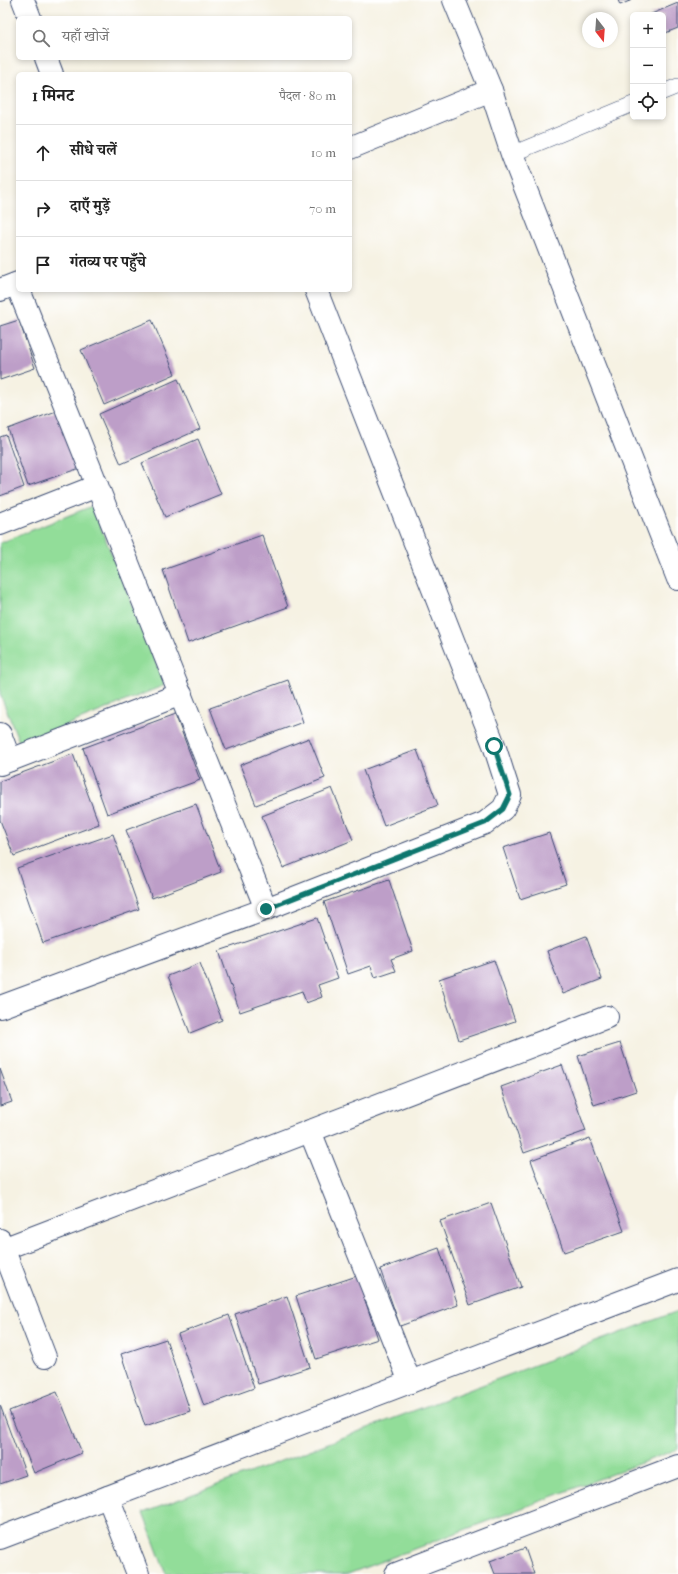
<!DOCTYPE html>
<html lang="hi">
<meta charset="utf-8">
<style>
:root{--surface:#fff;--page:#f6f6f6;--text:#222;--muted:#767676;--line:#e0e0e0}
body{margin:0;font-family:"IM FELL French Canon","Noto Serif Devanagari",serif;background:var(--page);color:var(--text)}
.controls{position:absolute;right:12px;top:12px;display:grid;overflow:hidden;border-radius:6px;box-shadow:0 2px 6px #0003}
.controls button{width:36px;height:36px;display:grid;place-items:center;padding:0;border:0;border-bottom:1px solid var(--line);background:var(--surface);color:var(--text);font:20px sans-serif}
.compass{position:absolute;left:582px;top:12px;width:36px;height:36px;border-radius:50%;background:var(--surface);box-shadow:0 2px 6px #0003;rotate:163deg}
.stop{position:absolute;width:12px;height:12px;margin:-9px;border:3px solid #0f766e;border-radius:50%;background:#fff}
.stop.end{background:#0f766e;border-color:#fff;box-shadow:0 1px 4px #0008}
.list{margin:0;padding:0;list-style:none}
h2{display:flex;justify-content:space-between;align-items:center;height:52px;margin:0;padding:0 16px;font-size:17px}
h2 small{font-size:13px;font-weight:400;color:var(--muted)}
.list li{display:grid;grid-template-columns:26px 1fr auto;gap:12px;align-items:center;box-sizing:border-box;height:56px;padding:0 16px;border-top:1px solid var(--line)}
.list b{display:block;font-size:15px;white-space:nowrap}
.list em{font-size:13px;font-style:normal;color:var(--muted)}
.icon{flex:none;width:22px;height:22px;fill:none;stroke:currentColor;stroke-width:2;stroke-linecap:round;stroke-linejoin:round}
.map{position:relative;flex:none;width:678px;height:1574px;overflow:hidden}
.search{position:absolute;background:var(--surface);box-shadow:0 2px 6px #0003;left:16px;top:16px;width:336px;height:44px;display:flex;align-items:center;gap:10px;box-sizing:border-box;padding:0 14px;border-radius:6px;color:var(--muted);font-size:15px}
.panel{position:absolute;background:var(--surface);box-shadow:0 2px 6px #0003;left:16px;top:72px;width:336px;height:220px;border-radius:6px}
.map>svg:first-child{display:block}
.green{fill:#92dd99;stroke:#56867c}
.building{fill:#bd9ec8}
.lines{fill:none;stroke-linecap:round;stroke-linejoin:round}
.service-casing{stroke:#3c4c72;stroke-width:16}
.minor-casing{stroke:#3c4c72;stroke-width:24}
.tertiary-casing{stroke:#3c4c72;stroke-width:24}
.service{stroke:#fff;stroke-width:15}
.minor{stroke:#fff;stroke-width:22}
.tertiary{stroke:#fff;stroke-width:22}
.route{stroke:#0f766e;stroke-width:5}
</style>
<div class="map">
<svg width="678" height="1574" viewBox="0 0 678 1574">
<rect width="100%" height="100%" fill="#fff"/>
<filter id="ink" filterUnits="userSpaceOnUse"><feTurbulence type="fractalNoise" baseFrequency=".025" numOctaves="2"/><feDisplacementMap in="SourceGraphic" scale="8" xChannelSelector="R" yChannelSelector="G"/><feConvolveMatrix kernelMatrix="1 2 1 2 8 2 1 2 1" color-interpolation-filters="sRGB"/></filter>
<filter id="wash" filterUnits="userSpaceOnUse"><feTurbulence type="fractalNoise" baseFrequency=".012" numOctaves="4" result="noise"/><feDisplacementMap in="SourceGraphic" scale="16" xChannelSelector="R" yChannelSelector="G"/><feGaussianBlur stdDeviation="0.9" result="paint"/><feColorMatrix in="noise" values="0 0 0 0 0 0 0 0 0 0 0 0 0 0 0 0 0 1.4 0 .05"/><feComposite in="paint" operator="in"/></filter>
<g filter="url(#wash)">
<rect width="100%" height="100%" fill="#f6f2e3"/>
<!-- green -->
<g class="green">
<polygon points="92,506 165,685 20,744 0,694 0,543"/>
<polygon points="678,1311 678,1449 348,1574 166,1574 143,1513"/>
</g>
<g id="blocks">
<!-- building -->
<g class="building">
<polygon points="618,0 632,0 620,5"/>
<polygon points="678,3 678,28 663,34 663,15 649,15"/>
<polygon points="19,320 35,368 0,380 0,326"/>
<polygon points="152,320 175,374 104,405 81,350"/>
<polygon points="178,379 200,429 121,464 99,414"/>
<polygon points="59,410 80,468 28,486 8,429"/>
<polygon points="6,435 24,487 0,496 0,437"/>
<polygon points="198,439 221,494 165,517 142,463"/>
<polygon points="262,535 288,607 188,643 163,570"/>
<polygon points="288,680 303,722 226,750 210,708"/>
<polygon points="175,714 200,780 107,814 83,748"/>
<polygon points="309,738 325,778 256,805 240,765"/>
<polygon points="417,750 438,805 384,826 363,770"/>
<polygon points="73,754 99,824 14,856 0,820 0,781"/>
<polygon points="332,788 353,840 283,868 262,816"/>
<polygon points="196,804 221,872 152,898 126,830"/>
<polygon points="549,833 566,884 520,899 503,848"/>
<polygon points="113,834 139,909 43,943 17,868"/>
<polygon points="389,880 413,951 391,959 396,971 375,978 371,966 348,974 324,902"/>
<polygon points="317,918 338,978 318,985 322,997 306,1003 302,991 240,1012 219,951"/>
<polygon points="586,936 602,979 563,994 547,951"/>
<polygon points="494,960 515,1021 459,1040 439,979"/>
<polygon points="200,963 222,1020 190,1033 168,976"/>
<polygon points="620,1043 636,1091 594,1105 578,1056"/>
<polygon points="562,1065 586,1131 524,1153 501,1087"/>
<polygon points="0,1069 12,1102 0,1106"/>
<polygon points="590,1138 624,1231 564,1252 531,1160"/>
<polygon points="491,1203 521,1287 470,1305 440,1221"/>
<polygon points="439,1248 458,1305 400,1326 380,1269"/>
<polygon points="357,1276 378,1339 316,1359 296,1296"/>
<polygon points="287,1296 310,1367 258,1384 235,1314"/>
<polygon points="229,1315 254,1388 204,1406 178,1334"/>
<polygon points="166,1339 190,1411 145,1426 121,1354"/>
<polygon points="57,1392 82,1453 34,1473 9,1411"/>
<polygon points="0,1405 26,1475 0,1484"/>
<polygon points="525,1548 534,1574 495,1574 490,1561"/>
</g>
</g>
</g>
<g filter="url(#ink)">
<use href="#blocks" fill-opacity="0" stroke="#3c4c72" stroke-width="1"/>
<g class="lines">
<defs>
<g id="service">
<polyline points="663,92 678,86"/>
<polyline points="512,154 633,104"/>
</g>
<g id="minor">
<polyline points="23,0 30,18"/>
<polyline points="46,58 52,74"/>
<polyline points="350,148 491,90"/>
<polyline points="0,290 18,283"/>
<polyline points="19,290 266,909"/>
<polyline points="0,524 97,486"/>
<polyline points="0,734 10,760"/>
<polyline points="0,764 181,694"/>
<polyline points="0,1007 266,909 485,823 503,809 510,795 494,745 316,290"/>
<polyline points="310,1131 410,1382"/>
<polyline points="0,1240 45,1357"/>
<polyline points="3,1249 607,1017"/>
<polyline points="108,1497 138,1574"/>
<polyline points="0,1538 678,1280"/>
<polyline points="396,1574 678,1466"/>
</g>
<polyline id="tertiary" points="454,0 491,90 512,154 678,579"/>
</defs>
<!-- service casing -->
<use href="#service" class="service-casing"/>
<!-- minor casing -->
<use href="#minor" class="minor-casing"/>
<!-- tertiary casing -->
<use href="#tertiary" class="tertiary-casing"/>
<!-- service -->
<use href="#service" class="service"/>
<!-- minor -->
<use href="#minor" class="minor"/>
<!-- tertiary -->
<use href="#tertiary" class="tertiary"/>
</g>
</g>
<g class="lines" filter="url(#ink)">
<!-- route -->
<polyline class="route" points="266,909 485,823 503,809 510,795 494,746"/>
</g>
</svg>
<div class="controls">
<button>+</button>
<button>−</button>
<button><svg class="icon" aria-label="locate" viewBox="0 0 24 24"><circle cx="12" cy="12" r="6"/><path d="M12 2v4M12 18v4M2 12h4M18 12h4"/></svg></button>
</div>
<svg class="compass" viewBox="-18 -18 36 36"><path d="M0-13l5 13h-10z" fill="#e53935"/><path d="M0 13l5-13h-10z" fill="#767676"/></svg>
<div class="stop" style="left:494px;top:746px"></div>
<div class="stop end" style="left:266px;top:909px"></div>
<div class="search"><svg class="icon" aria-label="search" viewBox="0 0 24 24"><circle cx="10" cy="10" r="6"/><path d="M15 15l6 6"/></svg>यहाँ खोजें</div>
<section class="panel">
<h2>1 मिनट<small>पैदल · 80 m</small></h2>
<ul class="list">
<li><svg class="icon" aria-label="ahead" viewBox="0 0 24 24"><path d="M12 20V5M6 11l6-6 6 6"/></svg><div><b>सीधे चलें</b></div><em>10 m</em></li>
<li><svg class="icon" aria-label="right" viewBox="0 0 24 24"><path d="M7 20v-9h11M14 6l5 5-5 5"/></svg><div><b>दाएँ मुड़ें</b></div><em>70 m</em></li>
<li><svg class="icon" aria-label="arrive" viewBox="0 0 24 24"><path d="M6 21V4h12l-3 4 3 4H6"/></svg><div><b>गंतव्य पर पहुँचे</b></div></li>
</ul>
</section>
</div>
